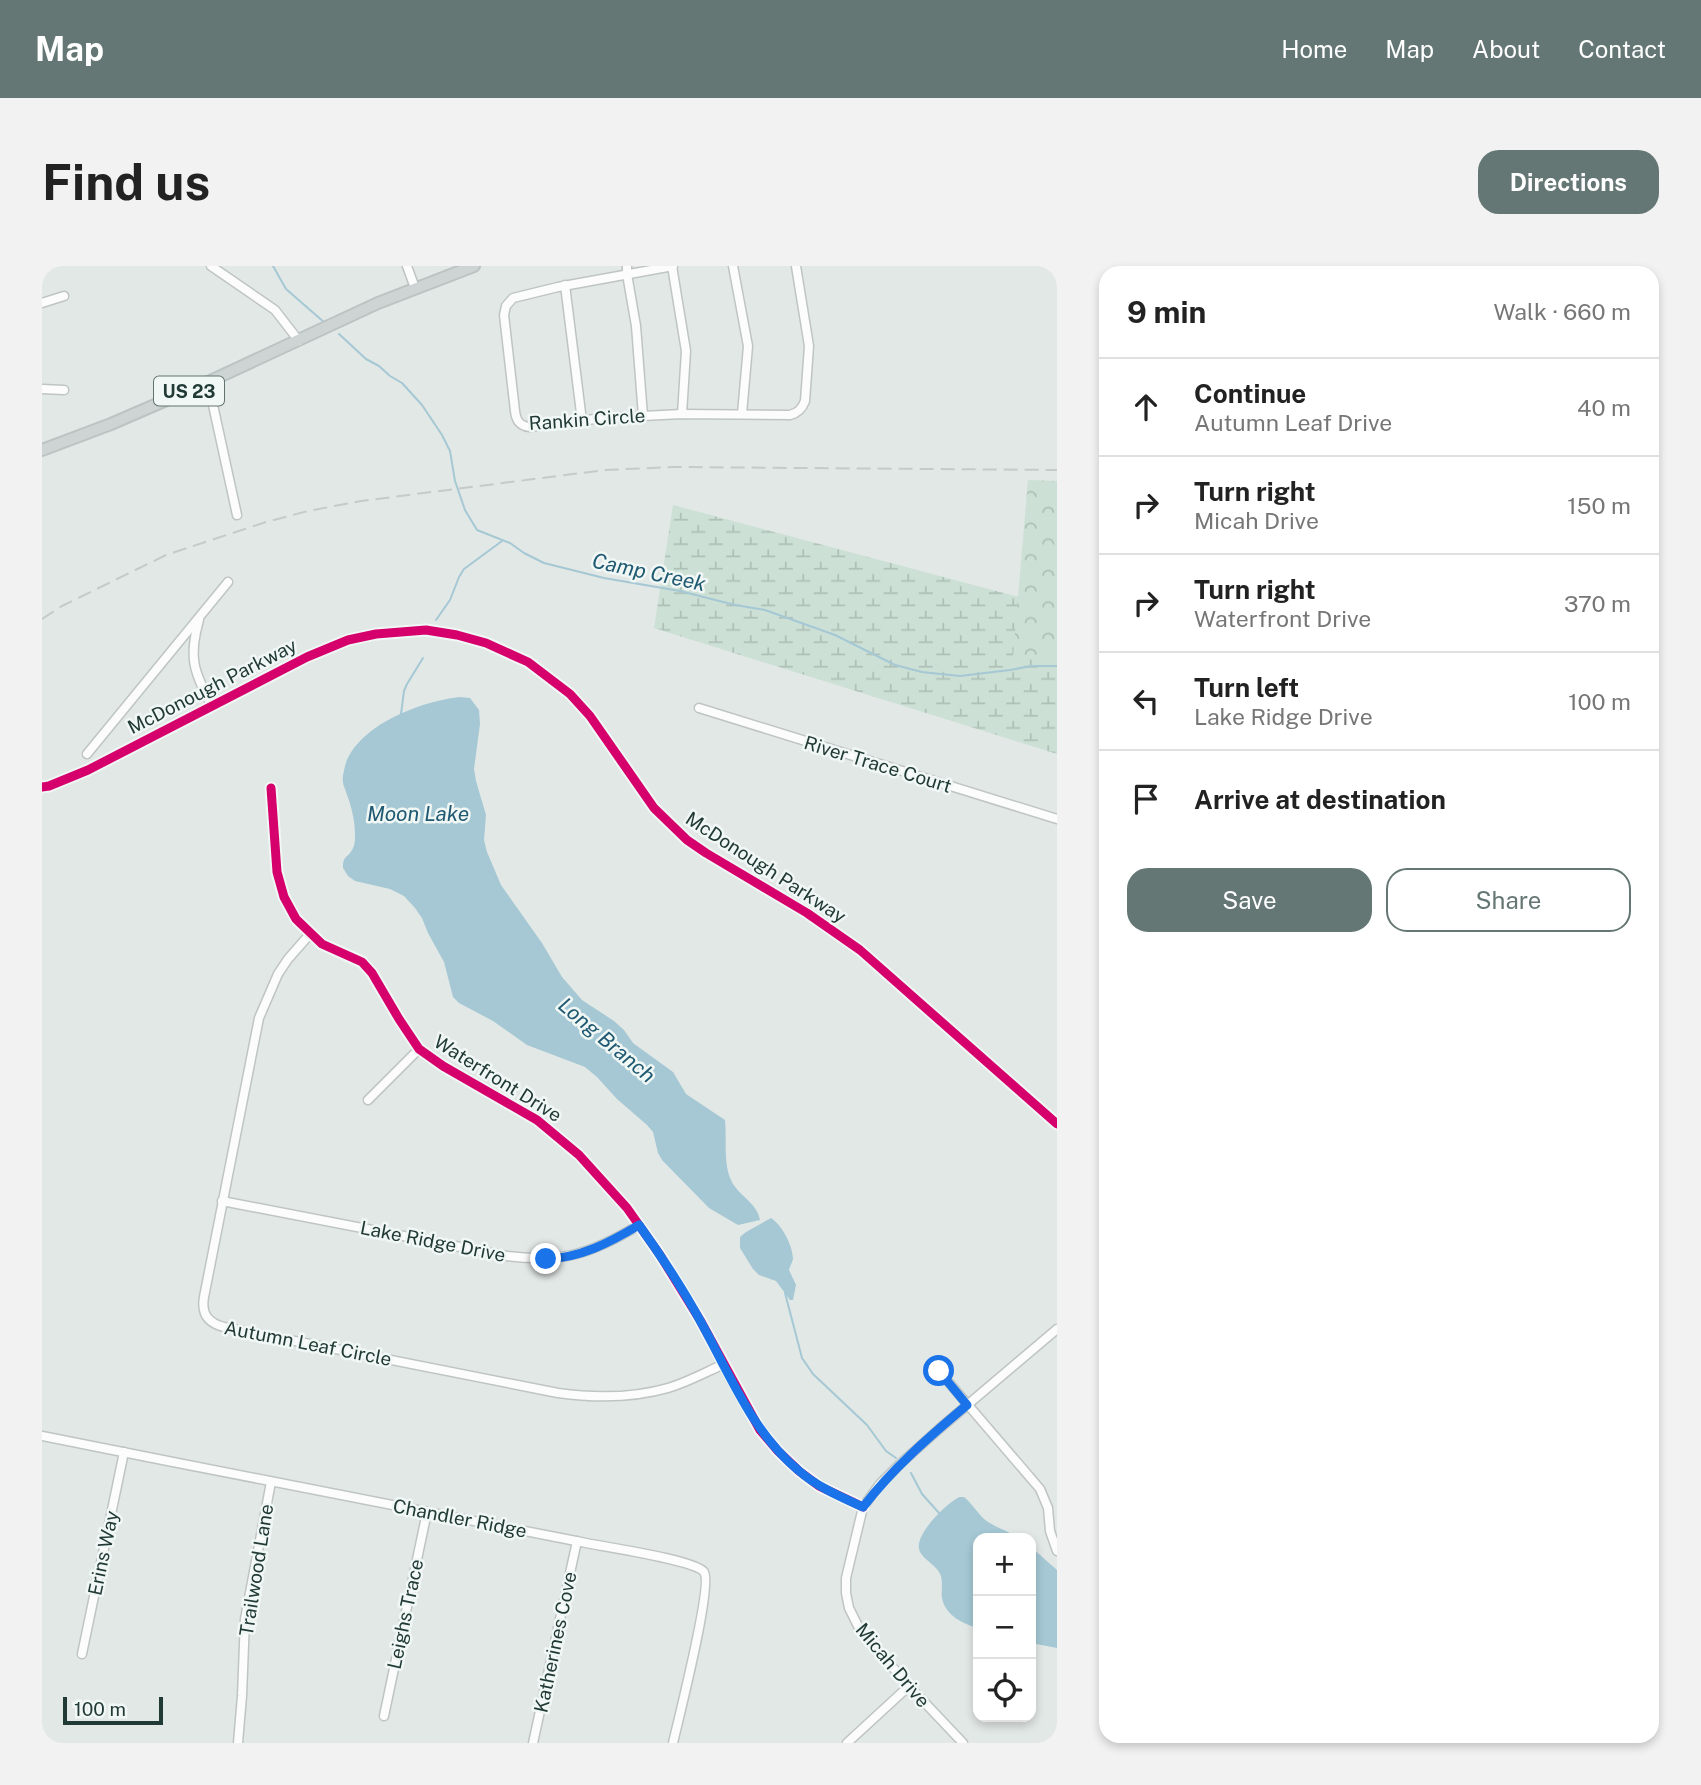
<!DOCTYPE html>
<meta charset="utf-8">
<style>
:root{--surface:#fff;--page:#f2f2f2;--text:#222;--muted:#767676;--line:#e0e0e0;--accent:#657774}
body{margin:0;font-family:"Public Sans",sans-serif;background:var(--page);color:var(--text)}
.controls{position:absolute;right:21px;bottom:21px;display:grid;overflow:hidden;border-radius:14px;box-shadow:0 4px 10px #0003}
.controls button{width:63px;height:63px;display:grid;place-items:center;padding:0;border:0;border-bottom:2px solid var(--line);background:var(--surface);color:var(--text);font:35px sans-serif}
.scale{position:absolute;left:21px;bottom:18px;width:100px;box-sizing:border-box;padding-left:7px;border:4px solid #223a36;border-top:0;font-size:19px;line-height:24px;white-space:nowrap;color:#223a36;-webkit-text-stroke:5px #f0f7f5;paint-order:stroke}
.stop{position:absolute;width:21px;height:21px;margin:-16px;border:5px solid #1a73e8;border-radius:50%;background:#fff}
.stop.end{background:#1a73e8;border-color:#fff;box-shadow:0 2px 7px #0008}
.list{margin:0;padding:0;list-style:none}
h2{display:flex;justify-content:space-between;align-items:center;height:91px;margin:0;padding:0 28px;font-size:30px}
h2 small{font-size:23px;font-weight:400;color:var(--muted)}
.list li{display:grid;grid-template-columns:46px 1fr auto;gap:21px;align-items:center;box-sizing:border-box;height:98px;padding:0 28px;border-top:2px solid var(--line)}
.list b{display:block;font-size:26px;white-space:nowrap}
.list p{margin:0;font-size:23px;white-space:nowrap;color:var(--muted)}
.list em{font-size:23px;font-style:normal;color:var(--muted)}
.actions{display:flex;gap:14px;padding:21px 28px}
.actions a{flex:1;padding:16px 0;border:2px solid var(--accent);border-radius:21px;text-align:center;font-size:24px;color:var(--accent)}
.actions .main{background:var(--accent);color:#fff}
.icon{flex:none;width:38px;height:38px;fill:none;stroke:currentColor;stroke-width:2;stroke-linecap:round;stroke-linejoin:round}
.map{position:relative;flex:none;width:1015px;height:1477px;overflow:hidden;border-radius:21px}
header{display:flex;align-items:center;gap:42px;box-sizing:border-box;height:98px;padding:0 35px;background:var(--accent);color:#fff}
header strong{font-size:33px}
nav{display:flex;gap:38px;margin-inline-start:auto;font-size:24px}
.intro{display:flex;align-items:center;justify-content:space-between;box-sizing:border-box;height:168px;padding:0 42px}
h1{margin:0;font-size:49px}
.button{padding:18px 32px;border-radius:21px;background:var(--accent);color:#fff;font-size:24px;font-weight:700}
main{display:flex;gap:42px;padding:0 42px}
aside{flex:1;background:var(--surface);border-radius:21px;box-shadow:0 4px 10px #0003}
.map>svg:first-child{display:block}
.wetland{fill:url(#wetland-marsh)}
.park{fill:url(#park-crowns)}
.water{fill:#a5c8d4}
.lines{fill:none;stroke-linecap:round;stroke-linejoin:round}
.stream{stroke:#a5c8d4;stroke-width:2}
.minor-casing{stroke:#bfc5c3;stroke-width:11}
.major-casing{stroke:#bcc4c3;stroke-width:14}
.minor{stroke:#fbfcfb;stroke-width:8}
.major{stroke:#cdd4d3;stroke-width:10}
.rail{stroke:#c6cac9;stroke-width:2;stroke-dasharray:14 7;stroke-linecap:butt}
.cycleway-casing{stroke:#f0f7f5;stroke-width:13}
.cycleway{stroke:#d6006c;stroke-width:9}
.route{stroke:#1a73e8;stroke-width:9}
.labels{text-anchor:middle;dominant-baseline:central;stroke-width:5;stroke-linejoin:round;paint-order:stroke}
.shield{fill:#f0f7f5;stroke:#60736f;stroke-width:2}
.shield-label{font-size:18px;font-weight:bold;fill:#223a36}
.street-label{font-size:19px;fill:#223a36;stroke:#f0f7f5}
.water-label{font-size:21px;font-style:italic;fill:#205972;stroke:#f0f7f5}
</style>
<header>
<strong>Map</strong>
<nav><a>Home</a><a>Map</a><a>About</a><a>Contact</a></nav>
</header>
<div class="intro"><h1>Find us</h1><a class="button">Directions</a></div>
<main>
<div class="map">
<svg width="1015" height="1477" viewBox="0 0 1015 1477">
<defs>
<pattern id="wetland-marsh" width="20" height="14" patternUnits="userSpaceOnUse" patternTransform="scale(1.75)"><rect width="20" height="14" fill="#cce0d5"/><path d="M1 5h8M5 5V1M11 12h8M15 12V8" fill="none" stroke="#afc1b7"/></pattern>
<pattern id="park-crowns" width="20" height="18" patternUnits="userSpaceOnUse" patternTransform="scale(1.75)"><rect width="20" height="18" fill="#cce0d5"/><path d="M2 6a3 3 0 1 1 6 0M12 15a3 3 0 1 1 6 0" fill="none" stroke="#afc1b7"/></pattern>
</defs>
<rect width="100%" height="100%" fill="#e2e8e6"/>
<!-- wetland -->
<polygon class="wetland" points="631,239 1015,341 1015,488 612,362"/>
<!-- park -->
<polygon class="park" points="986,214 1015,215 1015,395 971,390"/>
<!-- water -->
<g class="water">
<path d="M 418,431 L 428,432 L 437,444 L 438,458 L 432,503 L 434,515 L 444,549 L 442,574 L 445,586 L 459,619 L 500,677 L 520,711 L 540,734 L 572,755 L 582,764 L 591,777 L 631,806 L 644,828 L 683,854 C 685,873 681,897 689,914 C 696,930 715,936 718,954 L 696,959 L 667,942 L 620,894 L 616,887 L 611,866 L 605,859 L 575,833 L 555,811 L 543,801 L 485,779 L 451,755 L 417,737 L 411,731 L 402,696 L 386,667 L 380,652 L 373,642 L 362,630 L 348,623 L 313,615 L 306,610 L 301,602 C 301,589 305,593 310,584 C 313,580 313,573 313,568 C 313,554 309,539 304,526 C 303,522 301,520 301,516 C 300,511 302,505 303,500 C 315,459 380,435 418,431 Z"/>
<path d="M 729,952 C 740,959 751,980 751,993 C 751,994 747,1003 747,1004 L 754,1019 L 751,1034 L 748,1034 L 734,1015 L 717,1009 L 711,1003 L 698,982 L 698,971 L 704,966 Z"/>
<path d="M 917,1231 L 922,1231 C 931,1238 936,1249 946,1256 C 956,1262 967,1266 977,1272 L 936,1272 L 936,1362 C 921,1358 903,1349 900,1332 C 899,1325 901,1318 899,1310 C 895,1299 884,1296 878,1286 C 870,1270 904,1238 917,1231 Z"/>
<polygon points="989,1281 1015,1304 1015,1382 989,1377"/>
</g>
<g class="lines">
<!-- stream -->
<g class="stream">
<polyline points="231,0 244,23 283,57"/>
<polyline points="297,68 324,93 337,100 348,110 360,117 380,139 400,169 408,185 413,215 423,244 435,264 468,277 482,287 502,297 562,312 638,325 693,339 723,344 793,369 853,399 880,406 918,410 968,404 989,400 1015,400"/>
<polyline points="394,354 408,334 417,311 422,303 460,275"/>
<polyline points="359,448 362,425 365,418 381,392"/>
<polyline points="743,1027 760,1092 771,1108 825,1159 844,1185 854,1192"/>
<polyline points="869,1207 880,1228 897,1247"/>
</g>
<defs>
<g id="minor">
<polyline points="169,0 233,44 257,75"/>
<polyline points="365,0 373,22"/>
<polyline points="585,0 585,8 594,60 601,150"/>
<polyline points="630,0 644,85 640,148"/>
<path d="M 631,0 L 516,21 L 471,32 L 464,40 L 462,49 L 473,145 C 474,155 478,160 488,161 L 561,152 L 640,148 L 748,149 C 756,147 760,143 763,135 L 767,80 L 754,0"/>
<polyline points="691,0 706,80 700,148"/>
<polyline points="523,19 540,155"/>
<polyline points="0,37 22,30"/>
<polyline points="166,116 195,249"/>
<polyline points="0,123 22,124"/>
<path d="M 157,354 C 146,392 152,406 170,440"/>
<polyline points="657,442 1015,553"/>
<polyline points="45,488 186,316"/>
<polyline points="0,521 7,520 46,504 265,391 306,374 334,368 384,364 415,369 444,377 486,396 528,428 548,450 612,542 645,574 664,587 765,647 818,684 1015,858"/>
<polyline points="229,522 235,606 242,631 254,653 280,678 320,696 330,707 357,753 377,783 401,800 495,854 537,889 585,942 618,989 658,1054 718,1164 736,1185 757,1205 777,1220 821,1241"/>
<path d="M 268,668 L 246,693 L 236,708 L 217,752 L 162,1031 C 159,1048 166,1057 182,1061 L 516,1127 C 552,1132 591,1132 626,1122 C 646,1116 664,1106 682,1098"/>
<polyline points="326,834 377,783"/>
<path d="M 180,935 L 465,990 C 521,997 549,988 597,959"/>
<polyline points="897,1105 998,1223 1006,1242 1008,1265 1015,1285"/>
<path d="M 0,1170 C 178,1206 357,1239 534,1275 C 555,1280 652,1293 662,1306 C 671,1318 636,1455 631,1477"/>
<polyline points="40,1388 82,1186"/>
<polyline points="342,1450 385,1246"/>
<polyline points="196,1477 200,1430 203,1353 229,1216"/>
<polyline points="491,1477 535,1275"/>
<polyline points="805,1477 867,1420"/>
<polyline points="921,1477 867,1420 818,1364 807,1342 804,1327 804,1312 821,1241 838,1218 858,1198 897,1163 1015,1063"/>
</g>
<polyline id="major" points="0,184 69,158 166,116 336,37 432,0"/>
</defs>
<!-- minor casing -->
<use href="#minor" class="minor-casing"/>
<!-- major casing -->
<use href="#major" class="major-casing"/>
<!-- minor -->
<use href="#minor" class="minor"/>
<!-- major -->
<use href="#major" class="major"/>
<!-- rail -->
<polyline class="rail" points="0,353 20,340 124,289 224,256 266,245 319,235 563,204 632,201 1015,204"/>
<defs>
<g id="cycleway">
<polyline points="0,521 7,520 46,504 265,391 306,374 334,368 384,364 415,369 444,377 486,396 528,428 548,450 612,542 645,574 664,587 765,647 818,684 1015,858"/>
<polyline points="229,522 235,606 242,631 254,653 280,678 320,696 330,707 357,753 377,783 401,800 495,854 537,889 585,942 618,989 658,1054 718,1164 736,1185 757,1205 777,1220 821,1241"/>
</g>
</defs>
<!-- cycleway casing -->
<use href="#cycleway" class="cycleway-casing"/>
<!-- cycleway -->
<use href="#cycleway" class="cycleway"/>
</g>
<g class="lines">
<!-- route -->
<path class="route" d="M 504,993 C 538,992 567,977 597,959 C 620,991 641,1023 660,1058 C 688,1109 711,1167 756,1204 C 775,1221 799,1231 821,1241 C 851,1202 888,1170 925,1139 L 897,1105"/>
</g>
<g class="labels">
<!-- shield labels -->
<rect class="shield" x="112" y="110.5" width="70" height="29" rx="5"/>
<g class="shield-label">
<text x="147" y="125">US 23</text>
</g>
<!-- street labels -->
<g class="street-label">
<text transform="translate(545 153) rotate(-4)">Rankin Circle</text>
<text transform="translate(170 420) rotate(-27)">McDonough Parkway</text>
<text transform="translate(836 498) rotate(17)">River Trace Court</text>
<text transform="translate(724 601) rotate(33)">McDonough Parkway</text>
<text transform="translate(456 812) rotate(32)">Waterfront Drive</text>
<text transform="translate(391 975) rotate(11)">Lake Ridge Drive</text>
<text transform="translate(266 1077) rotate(11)">Autumn Leaf Circle</text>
<text transform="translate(418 1252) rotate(11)">Chandler Ridge</text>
<text transform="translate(61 1287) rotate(-78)">Erins Way</text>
<text transform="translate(214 1304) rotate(-81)">Trailwood Lane</text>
<text transform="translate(363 1348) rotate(-78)">Leighs Trace</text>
<text transform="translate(513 1376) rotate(-78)">Katherines Cove</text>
<text transform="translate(851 1399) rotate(50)">Micah Drive</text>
</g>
<!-- water labels -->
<g class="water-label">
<text transform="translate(607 306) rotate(12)">Camp Creek</text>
<text x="376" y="547">Moon Lake</text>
<text transform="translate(565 774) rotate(40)">Long Branch</text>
</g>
</g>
</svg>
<div class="controls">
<button>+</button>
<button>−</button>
<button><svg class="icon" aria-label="locate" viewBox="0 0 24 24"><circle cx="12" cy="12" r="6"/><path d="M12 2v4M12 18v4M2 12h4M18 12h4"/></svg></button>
</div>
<div class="scale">100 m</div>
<div class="stop" style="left:897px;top:1105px"></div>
<div class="stop end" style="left:504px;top:993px"></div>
</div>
<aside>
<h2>9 min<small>Walk · 660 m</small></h2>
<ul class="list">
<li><svg class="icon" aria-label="ahead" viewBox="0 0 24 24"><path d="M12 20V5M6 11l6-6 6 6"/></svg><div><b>Continue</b><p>Autumn Leaf Drive</p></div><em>40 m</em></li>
<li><svg class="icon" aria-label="right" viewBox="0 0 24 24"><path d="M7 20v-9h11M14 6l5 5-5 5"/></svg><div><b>Turn right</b><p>Micah Drive</p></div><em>150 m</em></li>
<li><svg class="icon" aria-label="right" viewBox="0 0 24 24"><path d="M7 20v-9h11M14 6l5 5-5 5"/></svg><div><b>Turn right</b><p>Waterfront Drive</p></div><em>370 m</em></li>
<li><svg class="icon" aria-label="left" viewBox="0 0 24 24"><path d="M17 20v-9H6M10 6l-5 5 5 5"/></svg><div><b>Turn left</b><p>Lake Ridge Drive</p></div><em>100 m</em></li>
<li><svg class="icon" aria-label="arrive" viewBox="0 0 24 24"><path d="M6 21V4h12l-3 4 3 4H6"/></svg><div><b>Arrive at destination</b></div></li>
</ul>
<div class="actions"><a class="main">Save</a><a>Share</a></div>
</aside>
</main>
